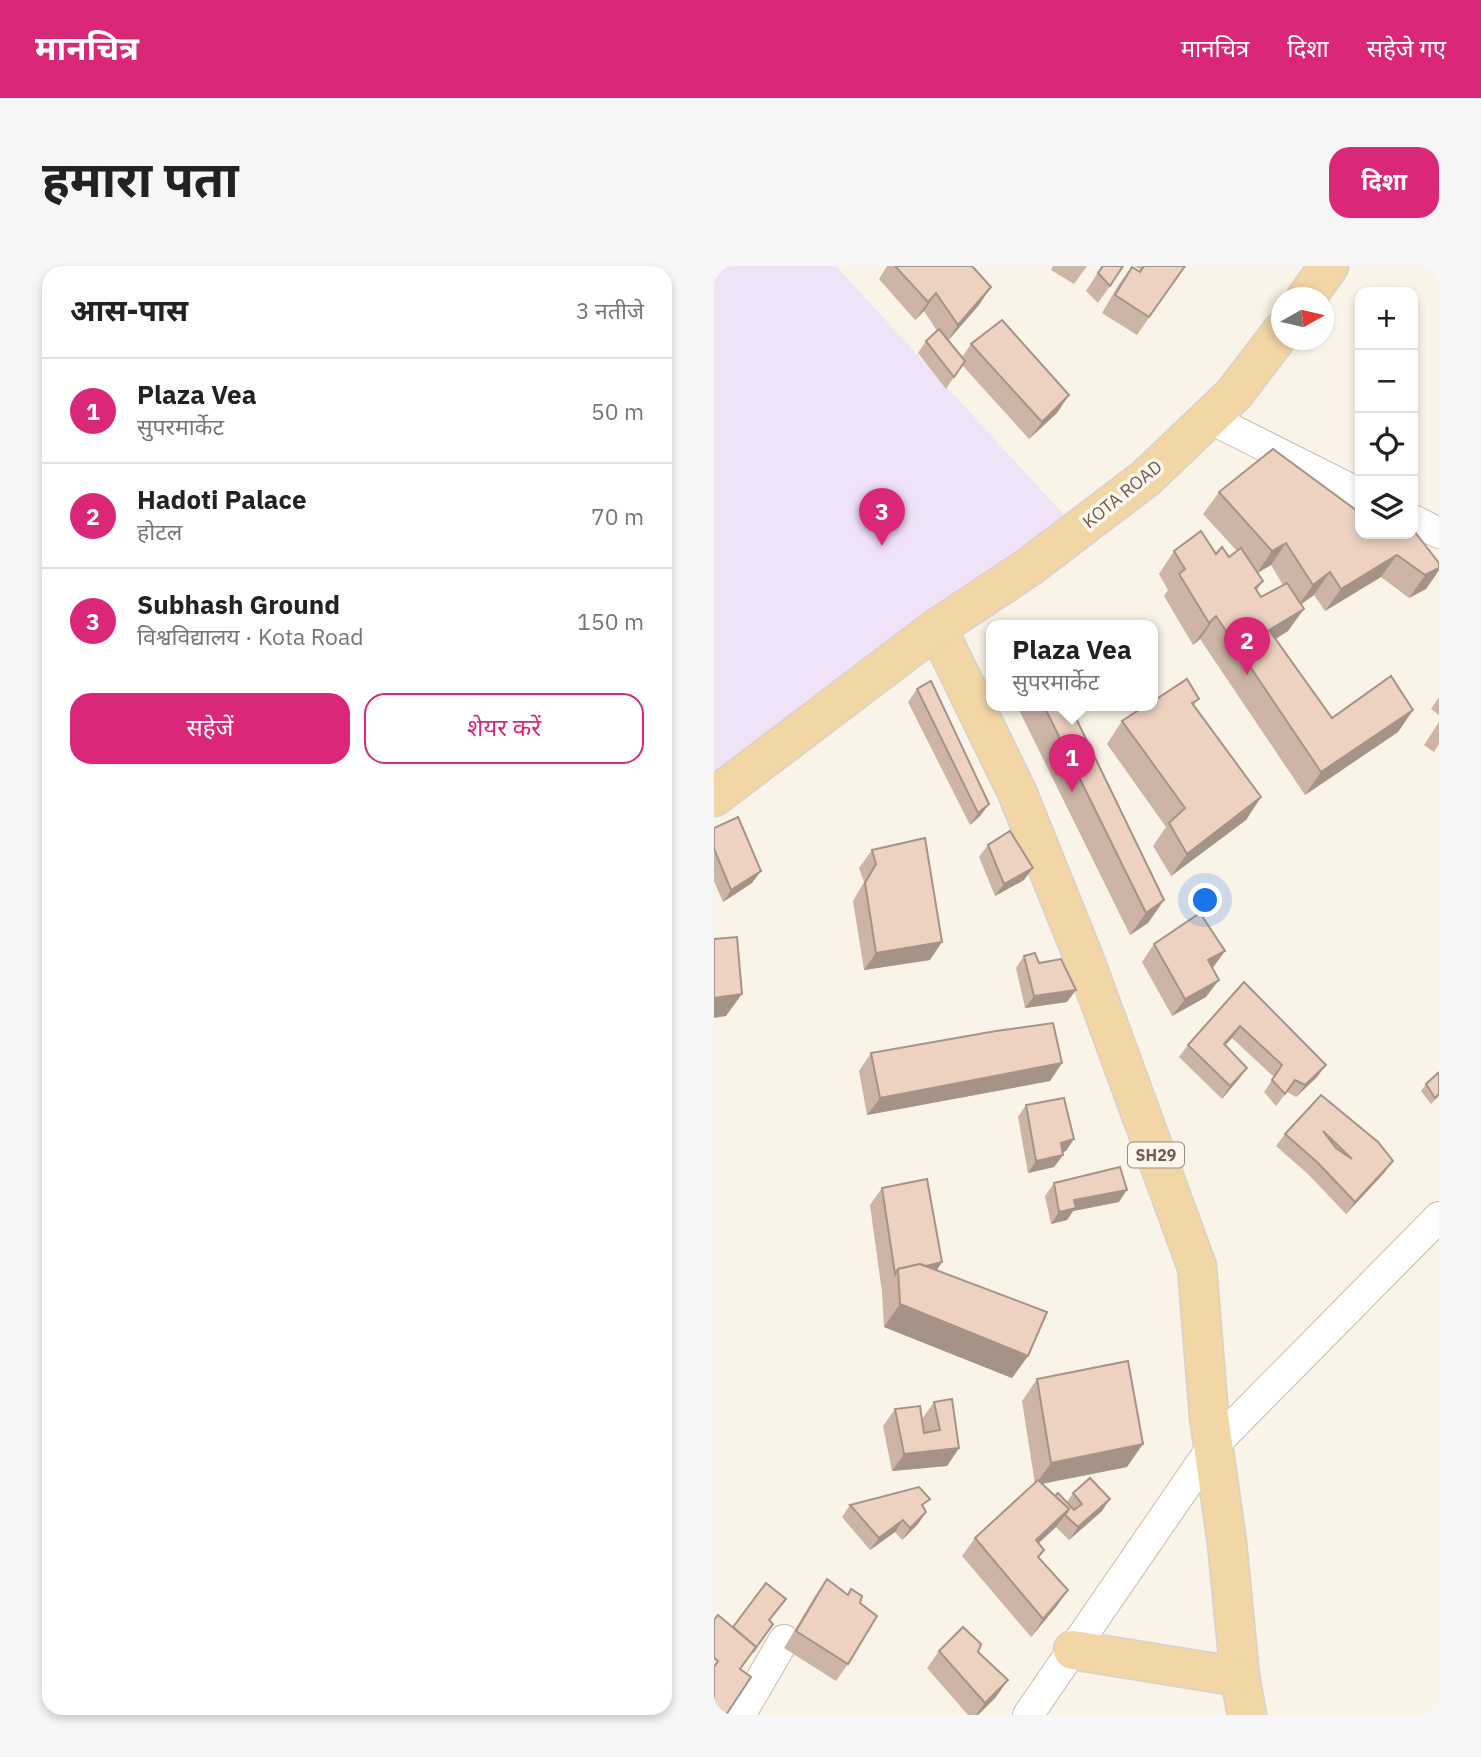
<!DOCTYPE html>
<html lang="hi">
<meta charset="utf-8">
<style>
:root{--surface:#fff;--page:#f6f6f6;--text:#222;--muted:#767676;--line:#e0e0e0;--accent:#db2777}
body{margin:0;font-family:"IBM Plex Sans","Noto Sans Devanagari",sans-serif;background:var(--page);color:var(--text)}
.controls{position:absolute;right:21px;top:21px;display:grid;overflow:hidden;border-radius:14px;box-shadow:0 4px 10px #0003}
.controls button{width:63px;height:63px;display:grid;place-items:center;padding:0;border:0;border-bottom:2px solid var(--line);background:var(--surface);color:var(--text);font:35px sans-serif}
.compass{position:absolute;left:557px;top:21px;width:63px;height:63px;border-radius:50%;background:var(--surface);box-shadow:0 4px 10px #0003;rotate:82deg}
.you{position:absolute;left:492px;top:635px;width:24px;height:24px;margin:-18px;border:5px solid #fff;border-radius:50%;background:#1a73e8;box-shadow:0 0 0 10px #1a73e833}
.badge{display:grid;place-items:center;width:46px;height:46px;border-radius:50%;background:var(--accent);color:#fff;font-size:23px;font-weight:700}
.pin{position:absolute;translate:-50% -58px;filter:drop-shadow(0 2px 4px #0008)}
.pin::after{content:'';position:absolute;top:37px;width:24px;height:21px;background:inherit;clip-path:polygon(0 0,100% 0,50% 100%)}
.popup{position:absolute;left:272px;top:354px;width:172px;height:91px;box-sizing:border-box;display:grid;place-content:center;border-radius:14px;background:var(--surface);filter:drop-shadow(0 2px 5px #0005);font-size:23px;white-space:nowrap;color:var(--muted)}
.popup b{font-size:26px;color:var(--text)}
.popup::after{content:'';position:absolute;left:50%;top:100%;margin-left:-14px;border:14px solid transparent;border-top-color:var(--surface)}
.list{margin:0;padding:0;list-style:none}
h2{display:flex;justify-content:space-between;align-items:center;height:91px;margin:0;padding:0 28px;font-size:30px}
h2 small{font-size:23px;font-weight:400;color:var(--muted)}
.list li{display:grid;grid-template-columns:46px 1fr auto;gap:21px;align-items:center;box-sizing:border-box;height:105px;padding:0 28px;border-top:2px solid var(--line)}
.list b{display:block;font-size:26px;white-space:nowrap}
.list p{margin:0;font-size:23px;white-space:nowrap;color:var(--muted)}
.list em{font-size:23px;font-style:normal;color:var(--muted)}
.actions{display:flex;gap:14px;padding:21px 28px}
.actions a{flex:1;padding:16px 0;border:2px solid var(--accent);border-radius:21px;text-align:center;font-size:24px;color:var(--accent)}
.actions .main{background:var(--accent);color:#fff}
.icon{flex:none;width:38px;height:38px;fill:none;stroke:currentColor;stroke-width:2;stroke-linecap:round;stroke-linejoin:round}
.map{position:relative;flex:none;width:725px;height:1449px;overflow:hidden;border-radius:21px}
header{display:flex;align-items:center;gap:42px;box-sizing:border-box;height:98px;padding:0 35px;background:var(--accent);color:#fff}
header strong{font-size:33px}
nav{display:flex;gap:38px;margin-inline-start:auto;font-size:24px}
.intro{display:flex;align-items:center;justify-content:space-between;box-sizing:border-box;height:168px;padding:0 42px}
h1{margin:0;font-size:49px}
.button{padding:18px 32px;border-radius:21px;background:var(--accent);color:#fff;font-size:24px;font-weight:700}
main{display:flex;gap:42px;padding:0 42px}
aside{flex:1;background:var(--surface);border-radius:21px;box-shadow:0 4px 10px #0003}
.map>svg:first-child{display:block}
.education{fill:#f0e3f7}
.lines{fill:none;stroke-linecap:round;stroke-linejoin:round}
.minor-casing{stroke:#cbbbae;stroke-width:32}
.major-casing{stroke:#d8d1cd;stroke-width:41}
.minor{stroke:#fff;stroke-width:30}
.major{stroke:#f3d6a5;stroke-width:38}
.wall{fill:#ccb5a6;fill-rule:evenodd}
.shaded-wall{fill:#a69387}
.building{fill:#edd2c1;stroke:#a69387;stroke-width:2;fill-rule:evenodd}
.labels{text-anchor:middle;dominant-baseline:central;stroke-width:7;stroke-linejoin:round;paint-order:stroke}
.shield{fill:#fdf7ed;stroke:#9c897d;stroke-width:2}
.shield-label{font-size:16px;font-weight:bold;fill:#725a4d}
.street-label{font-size:18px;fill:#725a4d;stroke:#fdf7ed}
</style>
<header>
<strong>मानचित्र</strong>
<nav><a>मानचित्र</a><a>दिशा</a><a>सहेजे गए</a></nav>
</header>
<div class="intro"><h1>हमारा पता</h1><a class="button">दिशा</a></div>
<main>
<aside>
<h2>आस-पास<small>3 नतीजे</small></h2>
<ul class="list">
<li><span class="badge">1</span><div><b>Plaza Vea</b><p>सुपरमार्केट</p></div><em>50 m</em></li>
<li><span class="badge">2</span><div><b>Hadoti Palace</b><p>होटल</p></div><em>70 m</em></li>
<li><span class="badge">3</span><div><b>Subhash Ground</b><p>विश्वविद्यालय · Kota Road</p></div><em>150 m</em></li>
</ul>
<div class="actions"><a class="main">सहेजें</a><a>शेयर करें</a></div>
</aside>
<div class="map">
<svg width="725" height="1449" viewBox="0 0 725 1449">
<rect width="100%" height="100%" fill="#faf3e7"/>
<!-- education -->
<polygon class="education" points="0,0 122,0 361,261 0,531"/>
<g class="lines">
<defs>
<g id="minor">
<polyline points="495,152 646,228"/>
<polyline points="699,254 725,267"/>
<polyline points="26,1449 70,1374"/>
<polyline points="314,1449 499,1180 725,951"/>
</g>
<g id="major">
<polyline points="592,32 615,0"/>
<polyline points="223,362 303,526 371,695 483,1001 495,1150 513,1277 526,1411 533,1449"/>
<polyline points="0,531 223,362 315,301 432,212 520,128 568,65"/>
<polyline points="359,1384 526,1411"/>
</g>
</defs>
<!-- minor casing -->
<use href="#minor" class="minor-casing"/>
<!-- major casing -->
<use href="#major" class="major-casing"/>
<!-- minor -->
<use href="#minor" class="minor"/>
<!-- major -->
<use href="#major" class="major"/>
</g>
<!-- wall -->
<g class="wall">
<polygon points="173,0 258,0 265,39 234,74 248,91 257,78 343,147 315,173 248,99 232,123 204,87 212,75 223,65 210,45 201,54 165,13"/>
<polygon points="339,0 373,0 360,18 337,4"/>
<polygon points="388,0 396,20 384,37 372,25"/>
<polygon points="420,0 471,0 423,69 388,47 405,18 418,1 425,5 426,3"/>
<path d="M 505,226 L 646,268 L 725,297 L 725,304 L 712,323 L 695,332 L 667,311 L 611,345 L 600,329 L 587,338 L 574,365 L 562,373 L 618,452 L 699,444 L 684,466 L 591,529 L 486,373 L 479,379 L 450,330 L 454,324 L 445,308 L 460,285 L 502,288 L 515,291 L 523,285 L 489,248 ZM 557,299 L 569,319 L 547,331 L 543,324 L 549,315 L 544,307 Z"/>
<polygon points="203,423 275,538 266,550 256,559 194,436"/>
<polygon points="725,431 725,449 717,443"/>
<polygon points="485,433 480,439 547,531 532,554 457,610 439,580 452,561 393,478 408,455"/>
<polygon points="303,440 356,440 450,634 434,657 416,669"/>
<polygon points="725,456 725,478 720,486 710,479"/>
<polygon points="0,562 38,617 9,636 0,615"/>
<polygon points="274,579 310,614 281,630 265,591"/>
<polygon points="158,584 216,694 150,704 139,635 150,616 145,602"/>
<polygon points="440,678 498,702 492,731 458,750 428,696"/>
<polygon points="310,690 353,736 311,742 302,702"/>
<polygon points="530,716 603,811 582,831 573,826 562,840 550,826 560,811 518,772 511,779 533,802 524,814 508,833 465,791 474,779"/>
<polygon points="157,787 348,797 336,815 153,849 145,805"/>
<polygon points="725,809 725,830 717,838 707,825 712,818"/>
<polygon points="607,829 670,907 632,948 594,908 562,880 571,868"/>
<polygon points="312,839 352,885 349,886 349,889 340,901 314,907 304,851"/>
<polygon points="340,917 405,936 359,945 353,954 337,958 331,930"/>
<polygon points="168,922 228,996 223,1004 314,1090 298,1112 170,1061 168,1026 156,939"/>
<polygon points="323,1113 413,1201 328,1218 341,1230 353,1236 359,1227 388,1245 355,1274 342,1261 325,1277 330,1284 324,1292 354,1324 342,1341 317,1371 248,1290 261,1272 321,1218 308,1135"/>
<polygon points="220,1136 245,1182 233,1200 178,1205 169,1160 181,1143 210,1167 211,1167 208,1153"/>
<polygon points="136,1239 210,1242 212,1246 204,1258 188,1274 181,1266 156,1284 128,1251"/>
<polygon points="113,1313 133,1329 146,1337 134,1398 122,1415 70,1382 101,1330"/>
<polygon points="225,1385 294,1414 281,1432 264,1449 254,1449 213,1402"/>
</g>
<!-- shaded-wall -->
<g class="shaded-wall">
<polygon points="277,21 265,39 232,77 244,59"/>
<polygon points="222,27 210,45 201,54 214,36"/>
<polygon points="355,129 343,147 315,173 328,156"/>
<polygon points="572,277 557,299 543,307 558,285"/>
<polygon points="683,289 667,311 611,345 627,323"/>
<polygon points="725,302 725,304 712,323 695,332 711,309"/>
<polygon points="616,306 600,329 583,341 599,319"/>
<polygon points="590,343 574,365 540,386 555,364"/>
<polygon points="502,350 486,373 479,379 495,357"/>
<polygon points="699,444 684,466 591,529 607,506"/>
<polygon points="547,531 532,554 457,610 473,588"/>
<polygon points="275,538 266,550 256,559 264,547"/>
<polygon points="319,602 310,614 281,630 290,618"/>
<polygon points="47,605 38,617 9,636 17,624"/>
<polygon points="450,634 434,657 416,669 432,647"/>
<polygon points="228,676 216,694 150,704 162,687"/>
<polygon points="511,685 498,703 494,694"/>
<polygon points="505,714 492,731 458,750 471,733"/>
<polygon points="362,724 353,736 311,742 320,730"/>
<polygon points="28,728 12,750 0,752 0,732"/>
<polygon points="526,760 518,772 501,790 510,778"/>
<polygon points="348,797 336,815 153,849 166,832"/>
<polygon points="612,799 603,811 582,831 591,819"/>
<polygon points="533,802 524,814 508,833 516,820"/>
<polygon points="360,873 352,885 339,889 347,877"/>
<polygon points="349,889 340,901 314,907 322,895"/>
<polygon points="679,895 670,907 632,948 641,936"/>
<polygon points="413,924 405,936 359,945 353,954 337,958 345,946 360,934"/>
<polygon points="228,996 216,1014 184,1007"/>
<polygon points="186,1038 314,1090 298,1112 170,1061"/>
<polygon points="429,1178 413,1201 321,1219 337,1197"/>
<polygon points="245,1182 233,1200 178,1205 190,1188"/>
<polygon points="396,1233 388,1245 355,1274 364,1261"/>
<polygon points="355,1243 343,1260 309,1291 322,1274"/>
<polygon points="212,1246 204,1258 188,1274 196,1262"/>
<polygon points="189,1254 181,1266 156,1284 165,1272"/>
<polygon points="354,1324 342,1341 317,1371 329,1353"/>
<polygon points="294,1414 281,1432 264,1449 262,1449 271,1437"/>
</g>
<!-- building -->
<g class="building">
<polygon points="181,0 258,0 277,21 244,59 222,27 214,36"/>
<polygon points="389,0 409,0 396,20 384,7"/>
<polygon points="430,0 471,0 435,51 401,29 418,1 426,6"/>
<polygon points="288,54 355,129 328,156 257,78"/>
<polygon points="225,63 251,95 240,111 212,75"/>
<polygon points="559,183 646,247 646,268 699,268 699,265 700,265 725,297 725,302 711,309 683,289 627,323 616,306 599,319 572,277 558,285 505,226"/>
<polygon points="487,265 502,288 508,281 515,291 527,282 549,315 541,322 547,331 573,317 590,343 555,364 618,452 677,410 699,444 607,506 502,350 495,357 465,308 471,303 460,285"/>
<polygon points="473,413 485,433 478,437 547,531 473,588 455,557 471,542 408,455 431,440 438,440 438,436"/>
<polygon points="217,415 275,538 264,547 203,423"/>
<polygon points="330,440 356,440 450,634 432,647"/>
<polygon points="24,551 47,605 17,624 0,583 0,562"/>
<polygon points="296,565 319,602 290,618 274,579"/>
<polygon points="211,572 228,676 162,687 151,617 162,598 158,584"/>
<polygon points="486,647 511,685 494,694 505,714 471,733 440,678"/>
<polygon points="23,671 28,728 0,732 0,673"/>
<polygon points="321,687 325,697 347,693 362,724 320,730 310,690"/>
<polygon points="530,716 612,799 591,819 581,814 571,828 558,814 568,799 526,760 510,778 533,802 516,820 474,779"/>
<polygon points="339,757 348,797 166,832 157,787 282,765"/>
<polygon points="724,807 725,809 725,828 721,832 712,818"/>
<path d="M 607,829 L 664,876 L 679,895 L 641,936 L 603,896 L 571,868 ZM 609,865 L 638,893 L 622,882 Z"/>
<polygon points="350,832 360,873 347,877 349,889 322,895 312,839"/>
<polygon points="406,901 413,924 360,934 362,942 345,946 340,917"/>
<polygon points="213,913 228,996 212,1000 206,998 184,1003 181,1008 168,922"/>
<polygon points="206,998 333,1046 314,1090 186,1038 184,1003"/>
<polygon points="414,1095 429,1178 337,1197 323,1113"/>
<polygon points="238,1133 245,1182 190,1188 181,1143 206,1140 210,1167 226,1164 220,1136"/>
<polygon points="376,1212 396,1233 364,1261 351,1249 355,1243 341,1230 344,1227 360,1244 368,1238 359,1227"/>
<polygon points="324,1214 355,1243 322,1274 330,1284 324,1291 354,1324 329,1353 261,1272"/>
<polygon points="205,1221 216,1233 208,1239 212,1246 196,1262 189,1254 165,1272 136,1239"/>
<polygon points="113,1313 134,1329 137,1323 148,1330 146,1337 163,1350 134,1398 82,1365"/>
<polygon points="52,1317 72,1333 55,1354 59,1358 39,1386 42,1381 19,1361"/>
<polygon points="4,1349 42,1381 26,1403 37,1411 12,1449 0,1449 0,1401 4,1395 0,1392 0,1354"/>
<polygon points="249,1361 267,1378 264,1386 294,1414 271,1437 225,1385"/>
</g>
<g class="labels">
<!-- shield labels -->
<rect class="shield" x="414" y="876.5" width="56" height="25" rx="5"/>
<g class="shield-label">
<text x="442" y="889">SH29</text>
</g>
<!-- street labels -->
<g class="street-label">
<text transform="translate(408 228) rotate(-39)">KOTA ROAD</text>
</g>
</g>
</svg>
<div class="controls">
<button>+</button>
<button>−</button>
<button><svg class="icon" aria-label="locate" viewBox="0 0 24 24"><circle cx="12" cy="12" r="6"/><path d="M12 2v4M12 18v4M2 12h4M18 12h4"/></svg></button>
<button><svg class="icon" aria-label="layers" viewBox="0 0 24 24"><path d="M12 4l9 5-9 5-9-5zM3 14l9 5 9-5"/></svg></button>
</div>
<svg class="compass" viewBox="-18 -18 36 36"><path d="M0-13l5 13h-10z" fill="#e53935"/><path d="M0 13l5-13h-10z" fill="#767676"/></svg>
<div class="you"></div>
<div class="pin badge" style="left:358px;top:526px">1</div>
<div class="popup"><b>Plaza Vea</b>सुपरमार्केट</div>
<div class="pin badge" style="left:533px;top:409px">2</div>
<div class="pin badge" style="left:168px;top:280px">3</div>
</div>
</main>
